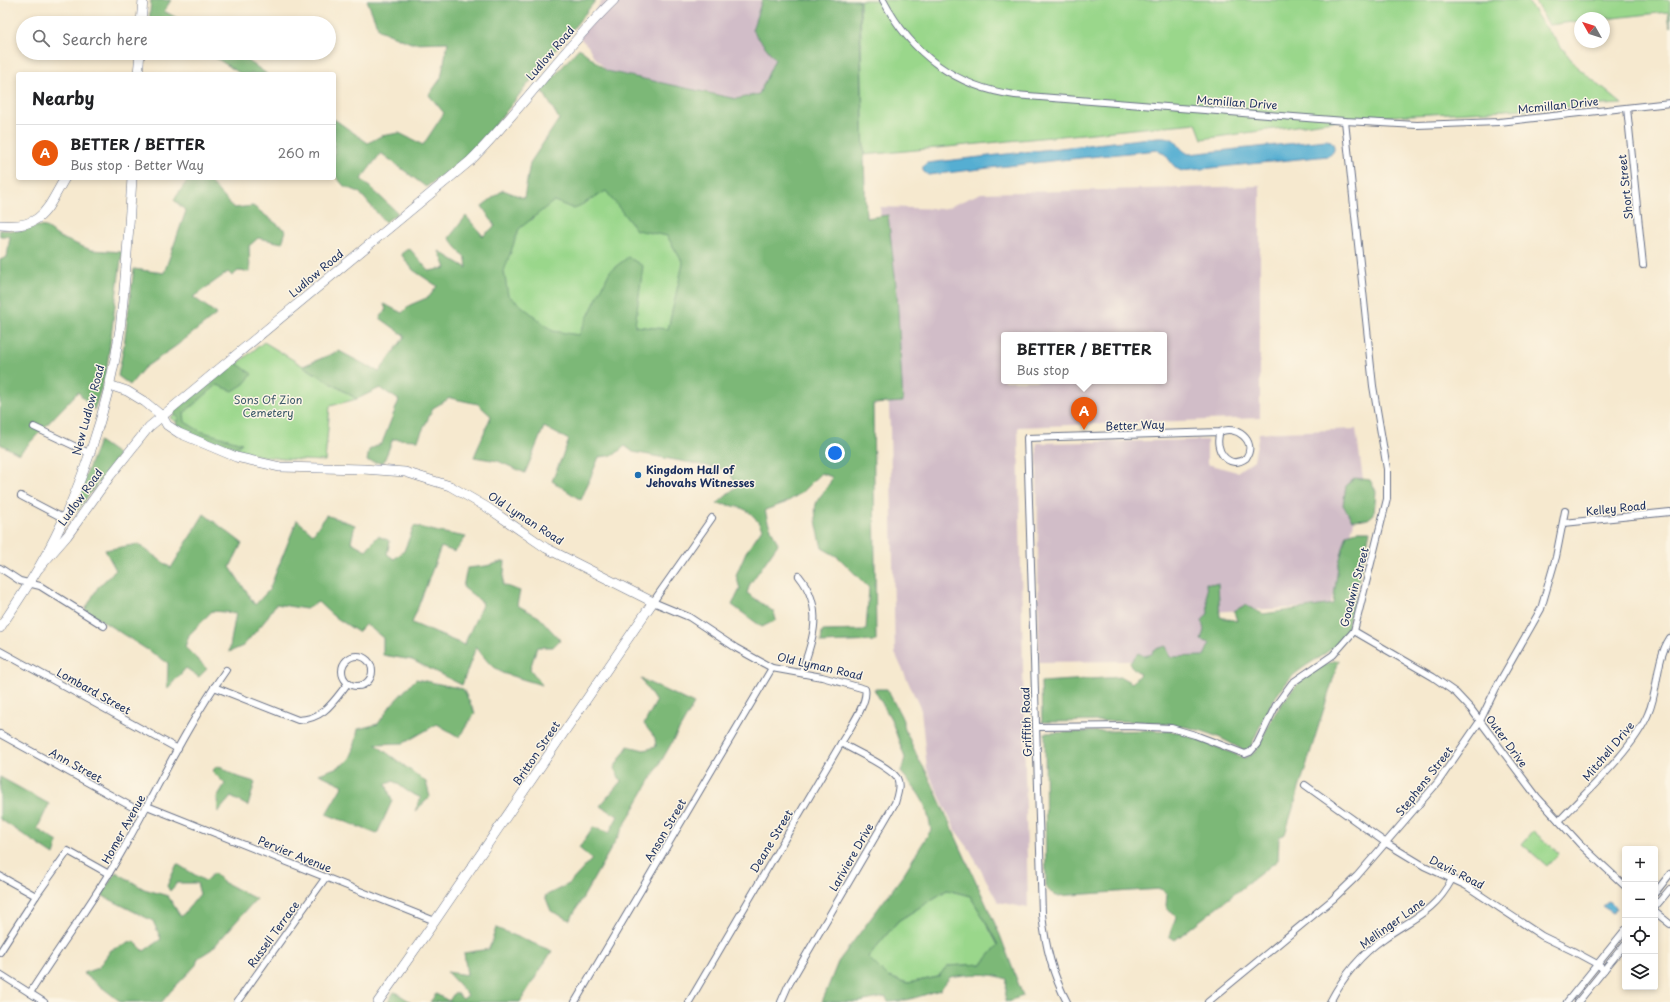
<!DOCTYPE html>
<meta charset="utf-8">
<style>
:root{--surface:#fff;--page:#f2f2f2;--text:#202124;--muted:#757577;--line:#e0e0e0;--accent:#ea580c}
body{margin:0;font-family:"Playpen Sans",sans-serif;background:var(--page);color:var(--text)}
.controls{position:absolute;right:12px;bottom:12px;display:grid;overflow:hidden;border-radius:4px;box-shadow:0 2px 6px #0003}
.controls button{width:36px;height:36px;display:grid;place-items:center;padding:0;border:0;border-bottom:1px solid var(--line);background:var(--surface);color:var(--text);font:20px sans-serif}
.compass{position:absolute;left:1574px;top:12px;width:36px;height:36px;border-radius:50%;background:var(--surface);box-shadow:0 2px 6px #0003;rotate:309deg}
.you{position:absolute;left:835px;top:453px;width:14px;height:14px;margin:-10px;border:3px solid #fff;border-radius:50%;background:#1a73e8;box-shadow:0 0 0 6px #1a73e833}
.badge{display:grid;place-items:center;width:26px;height:26px;border-radius:50%;background:var(--accent);color:#fff;font-size:13px;font-weight:700}
.pin{position:absolute;translate:-50% -33px;filter:drop-shadow(0 1px 2px #0008)}
.pin::after{content:'';position:absolute;top:21px;width:14px;height:12px;background:inherit;clip-path:polygon(0 0,100% 0,50% 100%)}
.popup{position:absolute;left:1001px;top:332px;width:166px;height:52px;box-sizing:border-box;display:grid;place-content:center;border-radius:4px;background:var(--surface);filter:drop-shadow(0 1px 3px #0005);font-size:13px;white-space:nowrap;color:var(--muted)}
.popup b{font-size:15px;color:var(--text)}
.popup::after{content:'';position:absolute;left:50%;top:100%;margin-left:-8px;border:8px solid transparent;border-top-color:var(--surface)}
.list{margin:0;padding:0;list-style:none}
h2{display:flex;justify-content:space-between;align-items:center;height:52px;margin:0;padding:0 16px;font-size:17px}
h2 small{font-size:13px;font-weight:400;color:var(--muted)}
.list li{display:grid;grid-template-columns:26px 1fr auto;gap:12px;align-items:center;box-sizing:border-box;height:56px;padding:0 16px;border-top:1px solid var(--line)}
.list b{display:block;font-size:15px;white-space:nowrap}
.list p{margin:0;font-size:13px;white-space:nowrap;color:var(--muted)}
.list em{font-size:13px;font-style:normal;color:var(--muted)}
.icon{flex:none;width:22px;height:22px;fill:none;stroke:currentColor;stroke-width:2;stroke-linecap:round;stroke-linejoin:round}
.map{position:relative;flex:none;width:1670px;height:1002px;overflow:hidden}
.search{position:absolute;background:var(--surface);box-shadow:0 2px 6px #0003;left:16px;top:16px;width:320px;height:44px;display:flex;align-items:center;gap:10px;box-sizing:border-box;padding:0 14px;border-radius:22px;color:var(--muted);font-size:15px}
.panel{position:absolute;background:var(--surface);box-shadow:0 2px 6px #0003;left:16px;top:72px;width:320px;height:108px;border-radius:4px}
.map>svg:first-child{display:block}
.industrial{fill:#d1bdc8;fill-rule:evenodd}
.green{fill:#9ad78b;stroke:#5a8374}
.forest{fill:#7bb877;stroke:#4b746a;fill-rule:evenodd}
.water{fill:#55aed2;stroke:#386e98}
.lines{fill:none;stroke-linecap:round;stroke-linejoin:round}
.street-casing{stroke:#687086;stroke-width:8}
.secondary-casing{stroke:#687086;stroke-width:10}
.street{stroke:#fff;stroke-width:6}
.secondary{stroke:#fff;stroke-width:9}
.poi-dot{fill:#1f6fb2;stroke:#fcf5e5;stroke-width:1.5}
.labels{text-anchor:middle;dominant-baseline:central;stroke-width:3;stroke-linejoin:round;paint-order:stroke}
.street-label{font-size:11px;fill:#1b2f5e;stroke:#fcf5e5}
.park-label{font-size:11px;fill:#3b5969;stroke:#fcf5e5}
.poi-label{font-size:11px;font-weight:bold;fill:#1b2f5e;stroke:#fcf5e5;text-anchor:start}
</style>
<div class="map">
<svg width="1670" height="1002" viewBox="0 0 1670 1002">
<rect width="100%" height="100%" fill="#fcf5e5"/>
<filter id="ink" filterUnits="userSpaceOnUse"><feTurbulence type="fractalNoise" baseFrequency=".025" numOctaves="2"/><feDisplacementMap in="SourceGraphic" scale="8" xChannelSelector="R" yChannelSelector="G"/><feConvolveMatrix kernelMatrix="1 2 1 2 8 2 1 2 1" color-interpolation-filters="sRGB"/></filter>
<filter id="wash" filterUnits="userSpaceOnUse"><feTurbulence type="fractalNoise" baseFrequency=".012" numOctaves="4" result="noise"/><feDisplacementMap in="SourceGraphic" scale="16" xChannelSelector="R" yChannelSelector="G"/><feGaussianBlur stdDeviation="0.9" result="paint"/><feColorMatrix in="noise" values="0 0 0 0 0 0 0 0 0 0 0 0 0 0 0 0 0 1.4 0 .05"/><feComposite in="paint" operator="in"/></filter>
<g filter="url(#wash)">
<rect width="100%" height="100%" fill="#f6e9cf"/>
<!-- industrial -->
<g class="industrial">
<polygon points="603,0 762,0 752,30 775,59 759,94 736,99 607,71 593,55 588,46 576,34"/>
<path d="M 1260,186 L 1260,418 L 1018,427 L 1028,908 L 998,902 L 970,850 L 956,831 L 927,769 L 921,710 L 895,653 L 890,430 L 880,207 L 944,209 L 981,193 ZM 1004,335 L 1164,335 L 1164,381 L 1004,381 Z"/>
<polygon points="1356,429 1364,487 1330,606 1209,612 1209,660 1039,662 1037,443 1207,440 1207,464 1237,472 1254,460 1259,433"/>
</g>
<!-- green -->
<g class="green">
<polygon points="860,0 1527,0 1540,20 1577,67 1622,104 1354,118 1202,139 1196,123 864,155"/>
<polygon points="1534,0 1670,0 1670,27 1668,12 1604,19 1580,18 1580,21 1549,25"/>
<polygon points="557,153 784,299 583,353 509,314 491,260 510,228 533,219 543,199"/>
<path d="M 264,342 L 357,399 L 330,406 L 325,461 C 308,460 292,460 276,458 C 238,454 202,438 170,418 Z"/>
<polygon points="1533,831 1559,853 1547,866 1522,844"/>
<polygon points="947,890 970,896 983,917 998,945 982,964 947,966 938,977 908,983 888,977 868,957 898,921"/>
</g>
<!-- forest -->
<g class="forest">
<polygon points="151,0 171,0 164,11 186,23 149,23"/>
<polygon points="367,0 596,0 495,125 462,161 426,187 381,153 361,179 398,213 385,222 359,192 344,186 334,174 334,119 368,143 381,136 399,133 423,145 444,113 429,95 441,78 448,42 411,43 379,30"/>
<path d="M 762,0 L 859,0 L 866,218 L 888,215 L 897,293 L 903,402 L 873,404 L 876,641 L 821,643 L 822,631 L 866,630 L 869,588 L 838,557 L 822,548 C 820,538 813,514 816,504 C 819,495 829,489 832,477 L 821,473 L 801,493 L 785,503 L 765,510 L 768,522 L 778,544 L 750,584 L 747,593 L 774,612 L 776,620 L 762,627 L 732,605 L 740,589 L 736,575 L 746,552 L 762,529 C 751,507 739,506 717,504 L 737,486 L 728,470 L 633,452 L 625,446 L 614,455 L 599,457 L 581,500 L 552,481 L 569,440 L 544,427 L 525,473 L 498,461 L 474,457 L 491,416 L 478,404 L 450,398 L 433,408 L 418,440 L 393,439 L 383,463 L 367,461 L 369,450 L 382,443 L 399,400 L 380,388 L 357,399 L 303,366 L 339,351 L 379,372 L 405,336 L 380,318 L 386,310 L 384,304 L 402,313 L 410,305 L 429,297 L 437,286 L 413,270 L 401,254 L 409,248 L 429,271 L 446,268 L 439,251 L 467,268 L 466,259 L 449,238 L 466,216 L 483,236 L 495,226 L 482,206 L 503,190 L 524,198 L 530,163 L 559,119 L 542,90 L 579,48 L 607,71 L 736,99 L 759,94 L 775,59 L 752,30 ZM 606,191 L 636,230 L 667,236 L 683,263 L 668,329 L 635,326 L 643,266 L 628,257 L 610,271 L 579,335 L 553,331 L 508,295 L 504,271 L 519,229 L 554,201 L 574,209 Z"/>
<polygon points="208,53 239,53 244,58 267,74 241,74"/>
<polygon points="189,178 206,178 234,208 253,206 286,231 282,243 258,238 249,246 250,272 238,271 232,276 228,272 193,297 217,314 176,346 144,368 130,385 118,376 124,345 134,269 164,273 186,211 174,200"/>
<polygon points="38,226 46,227 59,237 91,250 122,252 106,374 94,410 78,392 19,454 0,444 0,260 7,257 10,236 0,236 0,230 22,231"/>
<polygon points="235,362 252,374 244,384 233,391 217,385 184,413 185,422 200,431 242,443 231,451 195,436 176,425 178,417 172,412"/>
<polygon points="99,441 119,455 77,511 73,508"/>
<polygon points="1355,478 1370,480 1376,491 1374,514 1368,519 1352,520 1343,505 1346,486"/>
<polygon points="204,514 242,543 230,567 255,605 269,590 297,520 313,534 326,515 355,525 351,542 366,550 378,536 390,541 387,554 394,559 404,551 414,526 439,532 466,537 455,552 441,547 412,623 464,645 483,603 463,587 467,568 486,566 505,561 503,585 520,591 517,605 539,617 560,640 553,647 537,647 530,669 542,685 502,673 488,662 476,647 462,685 412,660 383,655 383,638 366,624 358,632 332,615 318,602 306,609 276,604 264,622 243,646 229,652 236,613 212,611 189,635 185,647 207,669 199,677 186,668 167,689 168,663 85,610 98,587 116,570 105,550 138,544 171,568"/>
<path d="M 1357,531 L 1370,531 L 1347,629 C 1336,654 1305,661 1288,681 C 1270,700 1261,725 1250,748 L 1244,751 C 1234,745 1222,738 1211,734 C 1164,716 1093,722 1042,722 L 1041,682 L 1121,677 L 1132,683 L 1140,674 L 1129,664 L 1138,653 L 1144,656 L 1152,654 L 1153,650 L 1166,646 L 1170,657 L 1204,656 L 1210,643 L 1201,640 L 1204,630 L 1202,621 L 1208,613 L 1206,583 L 1218,584 L 1220,617 L 1237,621 L 1234,611 L 1245,605 L 1263,614 L 1333,604 L 1338,566 L 1347,534 Z"/>
<path d="M 1339,660 L 1285,834 L 1279,837 L 1278,860 L 1175,940 L 1169,936 L 1176,917 L 1166,906 L 1167,894 L 1161,889 L 1056,896 L 1046,888 L 1045,733 L 1150,730 L 1179,732 L 1245,758 C 1260,753 1263,734 1270,722 C 1285,696 1309,665 1339,660 Z"/>
<path d="M 416,679 L 463,689 L 475,713 L 459,737 L 437,724 L 404,743 L 375,744 L 426,782 L 430,797 L 415,811 L 421,798 L 407,791 L 394,781 L 386,784 L 392,801 L 377,834 L 326,814 L 343,785 L 319,774 C 352,762 351,764 358,729 L 378,724 L 391,705 Z"/>
<polygon points="641,679 694,704 570,920 551,911 545,896 569,884 592,859 579,848 593,827 609,833 618,816 600,806 621,781 614,768 628,746 644,750 656,747 655,738 644,724 656,702"/>
<path d="M 874,689 L 887,689 L 903,720 L 903,725 L 919,760 L 927,773 L 1000,935 L 1023,996 L 1005,1002 L 1007,979 C 987,972 970,974 950,977 L 940,990 C 923,995 906,1002 888,1002 L 886,997 L 858,1002 L 822,1002 L 838,962 L 901,878 L 931,830 C 926,800 920,795 901,772 L 905,758 L 891,719 ZM 947,890 L 970,896 L 983,917 L 998,945 L 982,964 L 947,966 L 938,977 L 908,983 L 888,977 L 868,957 L 898,921 Z"/>
<polygon points="217,766 222,767 235,776 255,782 248,806 231,797 218,812 217,797 225,784 212,771"/>
<polygon points="0,777 49,804 37,829 58,842 54,855 0,819"/>
<polygon points="177,864 205,881 214,873 223,882 256,899 212,949 198,958 196,965 170,992 162,1002 121,1002 83,973 98,968 111,950 134,941 144,951 161,939 153,921 101,895 116,872 144,889 168,896 181,917 200,894 197,883 177,883 170,891 167,886"/>
<polygon points="496,928 552,951 520,1002 430,1002 436,994 449,1001 455,992 463,999 468,995 447,972 467,975 464,953 489,949"/>
<polygon points="394,992 395,992 411,1002 388,1002"/>
</g>
<!-- water -->
<g class="water">
<path d="M 1158,137 C 1181,136 1174,147 1189,154 L 1326,140 L 1331,141 C 1336,147 1335,153 1328,156 L 1182,171 C 1170,168 1169,152 1157,150 L 1051,161 L 928,175 L 923,171 L 923,166 L 927,163 Z"/>
<polygon points="1608,901 1617,908 1613,913 1602,906"/>
</g>
</g>
<g filter="url(#ink)">
<g class="lines">
<defs>
<g id="street">
<path d="M 883,0 C 911,53 955,87 1015,95 L 1345,121 L 1417,125 L 1499,122 L 1670,103"/>
<polyline points="1627,108 1643,265"/>
<polyline points="34,427 89,453"/>
<polyline points="21,496 63,518"/>
<polyline points="1564,523 1670,512"/>
<polyline points="0,568 20,581 40,586 104,626"/>
<path d="M 799,576 C 824,607 814,639 801,673"/>
<polyline points="1354,631 1433,677 1456,693 1471,709 1537,797 1580,844 1625,886"/>
<polyline points="0,651 178,749"/>
<circle cx="357" cy="671" r="15"/>
<path d="M 214,687 L 298,720 C 324,719 333,702 348,683"/>
<polyline points="1036,727 1128,726 1171,728 1195,735 1245,754 1250,752 1257,744 1276,705 1292,683 1333,655 1354,631 1387,499 1387,469 1373,386 1345,121"/>
<polyline points="0,734 143,813"/>
<polyline points="1305,785 1386,843 1424,866 1465,885 1542,936 1573,951 1597,964 1604,970"/>
<polyline points="147,806 435,921"/>
<path d="M 1559,821 C 1586,792 1633,750 1648,714 C 1659,690 1655,661 1670,638"/>
<polyline points="0,876 36,896"/>
<polyline points="1655,893 1670,874"/>
<polyline points="1655,907 1670,889"/>
<polyline points="1655,912 1670,924"/>
<polyline points="0,952 36,896 68,851 109,874"/>
<polyline points="0,974 44,1002"/>
<path d="M 30,993 C 61,944 97,897 125,846 C 158,787 187,725 226,670"/>
<polyline points="237,1002 326,877"/>
<polyline points="575,1002 772,668"/>
<path d="M 689,1002 L 841,743 C 848,731 869,702 865,689 L 822,677 L 772,668 L 736,648 L 689,617 L 653,602 L 712,518"/>
<path d="M 781,1002 L 788,986 L 895,803 C 897,796 901,785 897,778 C 889,766 854,751 841,743"/>
<path d="M 1067,1002 C 1052,974 1045,945 1042,914 L 1027,438 L 1220,432 C 1235,424 1258,441 1246,458 C 1228,471 1213,449 1220,432"/>
<polyline points="1208,1002 1333,899 1357,876 1438,782 1480,721 1496,688 1541,609 1556,557 1565,511"/>
<path d="M 1330,1002 C 1343,977 1360,955 1383,939 C 1412,918 1434,913 1452,879"/>
<polyline points="1567,1002 1625,930"/>
<polyline points="1578,1002 1625,944"/>
</g>
<g id="secondary">
<polyline points="141,23 143,0"/>
<polyline points="138,74 140,53"/>
<path d="M 0,225 C 43,229 46,210 65,178"/>
<polyline points="109,385 127,391 145,402 162,416 167,425 179,433 236,457 280,467 363,469 405,472 450,486 488,508 546,548 653,602 435,921 378,1002"/>
<path d="M 39,568 L 67,536 L 110,476 L 149,427 L 470,161 C 521,110 562,50 614,0"/>
<path d="M 0,628 C 13,608 27,588 39,567 C 79,498 109,408 120,329 C 126,279 129,228 132,178"/>
</g>
</defs>
<!-- street casing -->
<use href="#street" class="street-casing"/>
<!-- secondary casing -->
<use href="#secondary" class="secondary-casing"/>
<!-- street -->
<use href="#street" class="street"/>
<!-- secondary -->
<use href="#secondary" class="secondary"/>
</g>
</g>
<!-- markers -->
<circle class="poi-dot" cx="638" cy="475" r="4"/>
<g class="labels">
<!-- street labels -->
<g class="street-label">
<text transform="translate(550 53) rotate(-49)">Ludlow Road</text>
<text transform="translate(1237 102) rotate(4)">Mcmillan Drive</text>
<text transform="translate(1558 105) rotate(-6)">Mcmillan Drive</text>
<text transform="translate(1625 187) rotate(-96)">Short Street</text>
<text transform="translate(316 273) rotate(-40)">Ludlow Road</text>
<text transform="translate(88 410) rotate(-75)">New Ludlow Road</text>
<text transform="translate(1135 425) rotate(-2)">Better Way</text>
<text transform="translate(80 497) rotate(-54)">Ludlow Road</text>
<text transform="translate(1616 508) rotate(-6)">Kelley Road</text>
<text transform="translate(526 518) rotate(33)">Old Lyman Road</text>
<text transform="translate(1354 587) rotate(-75)">Goodwin Street</text>
<text transform="translate(820 666) rotate(13)">Old Lyman Road</text>
<text transform="translate(94 691) rotate(29)">Lombard Street</text>
<text transform="translate(1026 722) rotate(-92)">Griffith Road</text>
<text transform="translate(1507 741) rotate(54)">Outer Drive</text>
<text transform="translate(1608 751) rotate(-50)">Mitchell Drive</text>
<text transform="translate(536 753) rotate(-56)">Britton Street</text>
<text transform="translate(76 765) rotate(29)">Ann Street</text>
<text transform="translate(1424 781) rotate(-52)">Stephens Street</text>
<text transform="translate(123 829) rotate(-61)">Homer Avenue</text>
<text transform="translate(665 830) rotate(-60)">Anson Street</text>
<text transform="translate(771 841) rotate(-59)">Deane Street</text>
<text transform="translate(295 854) rotate(22)">Pervier Avenue</text>
<text transform="translate(851 857) rotate(-60)">Lariviere Drive</text>
<text transform="translate(1457 872) rotate(27)">Davis Road</text>
<text transform="translate(1392 923) rotate(-36)">Mellinger Lane</text>
<text transform="translate(273 934) rotate(-54)">Russell Terrace</text>
</g>
<!-- park labels -->
<g class="park-label">
<text x="268" y="399">Sons Of Zion<tspan x="268" dy="13">Cemetery</tspan></text>
</g>
<!-- poi labels -->
<g class="poi-label">
<text x="646" y="469">Kingdom Hall of<tspan x="646" dy="13">Jehovahs Witnesses</tspan></text>
</g>
</g>
</svg>
<div class="controls">
<button>+</button>
<button>−</button>
<button><svg class="icon" aria-label="locate" viewBox="0 0 24 24"><circle cx="12" cy="12" r="6"/><path d="M12 2v4M12 18v4M2 12h4M18 12h4"/></svg></button>
<button><svg class="icon" aria-label="layers" viewBox="0 0 24 24"><path d="M12 4l9 5-9 5-9-5zM3 14l9 5 9-5"/></svg></button>
</div>
<svg class="compass" viewBox="-18 -18 36 36"><path d="M0-13l5 13h-10z" fill="#e53935"/><path d="M0 13l5-13h-10z" fill="#757577"/></svg>
<div class="you"></div>
<div class="pin badge" style="left:1084px;top:430px">A</div>
<div class="popup"><b>BETTER / BETTER</b>Bus stop</div>
<div class="search"><svg class="icon" aria-label="search" viewBox="0 0 24 24"><circle cx="10" cy="10" r="6"/><path d="M15 15l6 6"/></svg>Search here</div>
<section class="panel">
<h2>Nearby<small></small></h2>
<ul class="list">
<li><span class="badge">A</span><div><b>BETTER / BETTER</b><p>Bus stop · Better Way</p></div><em>260 m</em></li>
</ul>
</section>
</div>
